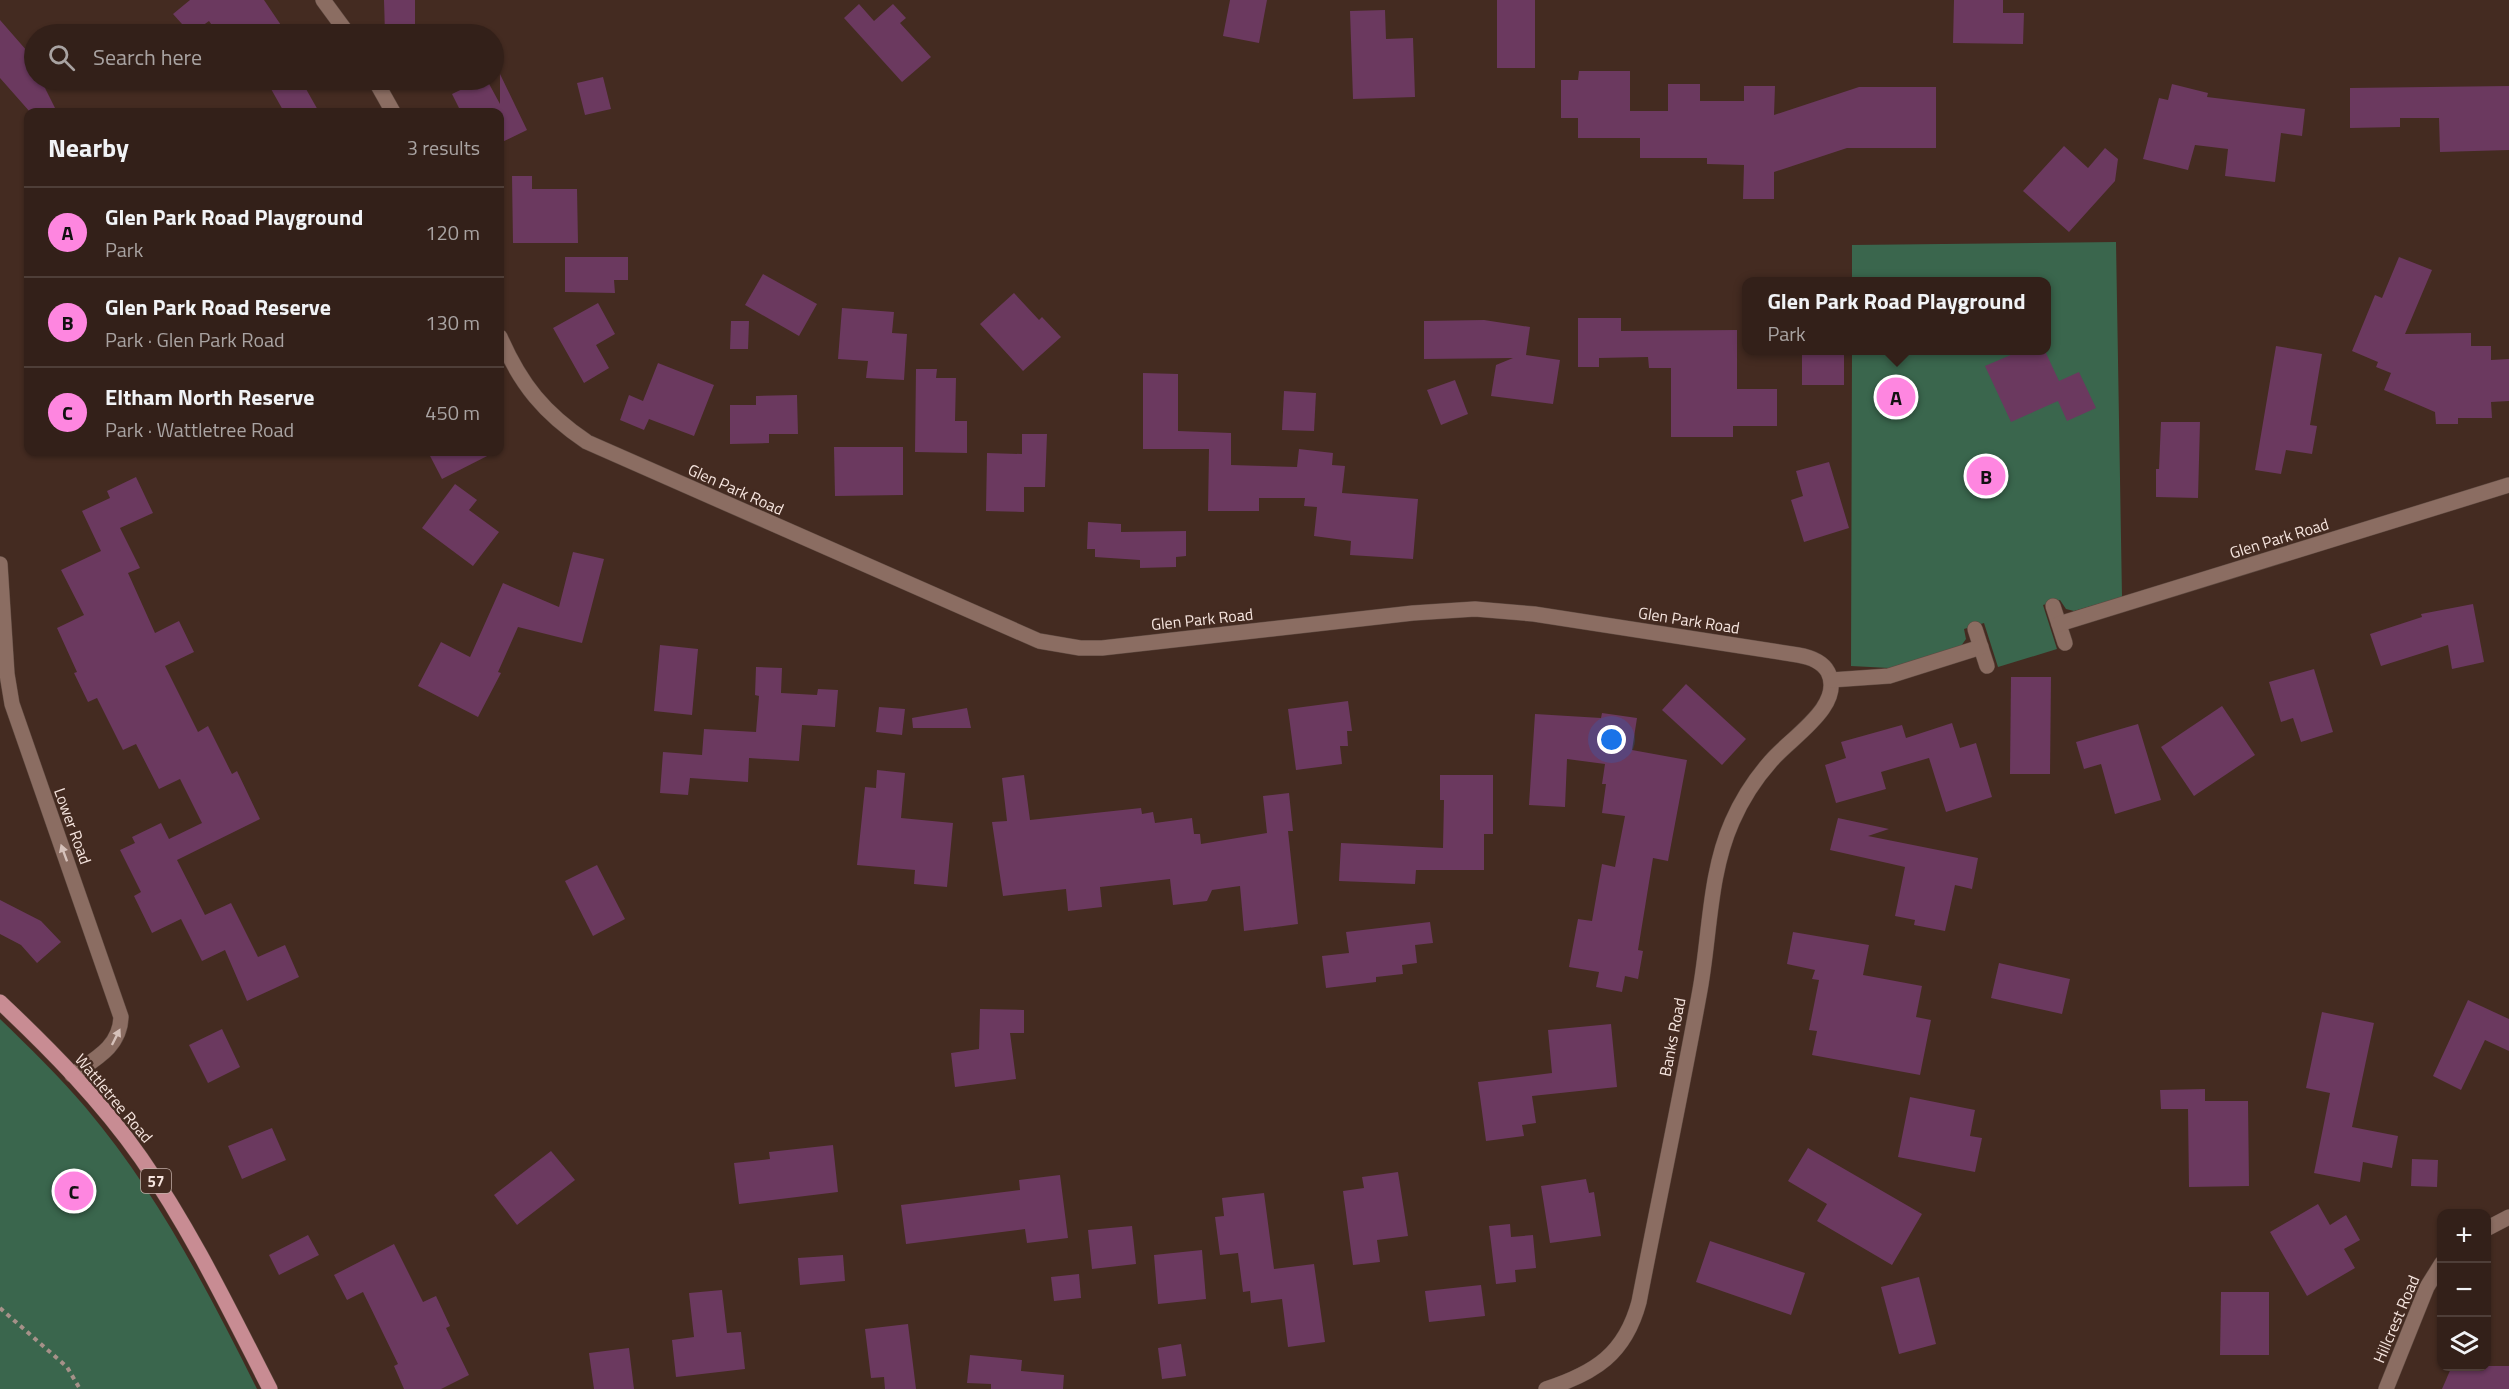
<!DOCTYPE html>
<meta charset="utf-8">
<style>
:root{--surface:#332019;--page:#3e2d26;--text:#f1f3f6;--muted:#a9a3a2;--line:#4e3e38;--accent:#fe86e0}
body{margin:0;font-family:"Titillium Web",sans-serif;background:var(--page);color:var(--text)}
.controls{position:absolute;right:18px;bottom:18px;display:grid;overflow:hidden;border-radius:12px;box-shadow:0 2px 4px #0004}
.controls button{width:54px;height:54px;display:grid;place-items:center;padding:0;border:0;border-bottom:2px solid var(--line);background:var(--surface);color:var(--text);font:30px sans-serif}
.you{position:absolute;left:1612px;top:740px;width:21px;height:21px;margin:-15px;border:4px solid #fff;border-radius:50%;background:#1a73e8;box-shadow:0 0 0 9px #1a73e833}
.badge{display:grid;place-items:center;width:39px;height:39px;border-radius:50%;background:var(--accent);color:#111;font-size:20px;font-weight:700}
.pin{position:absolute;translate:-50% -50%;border:3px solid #fff;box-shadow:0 2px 6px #0006}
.popup{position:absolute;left:1742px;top:277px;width:309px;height:78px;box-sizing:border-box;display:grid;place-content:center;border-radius:12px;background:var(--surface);filter:drop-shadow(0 2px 4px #0005);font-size:20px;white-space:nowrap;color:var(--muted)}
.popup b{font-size:22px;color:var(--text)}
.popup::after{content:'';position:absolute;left:50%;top:100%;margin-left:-12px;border:12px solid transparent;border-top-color:var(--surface)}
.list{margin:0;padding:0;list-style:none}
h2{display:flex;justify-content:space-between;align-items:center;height:78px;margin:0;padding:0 24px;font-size:26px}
h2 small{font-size:20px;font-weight:400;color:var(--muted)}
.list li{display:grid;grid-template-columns:39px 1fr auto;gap:18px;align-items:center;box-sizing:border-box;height:90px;padding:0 24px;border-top:2px solid var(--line)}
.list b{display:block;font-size:22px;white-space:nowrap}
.list p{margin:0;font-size:20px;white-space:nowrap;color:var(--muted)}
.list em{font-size:20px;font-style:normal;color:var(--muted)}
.icon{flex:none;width:33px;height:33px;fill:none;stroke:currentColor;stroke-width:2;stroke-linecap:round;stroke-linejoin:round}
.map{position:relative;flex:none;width:2509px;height:1389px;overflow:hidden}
.search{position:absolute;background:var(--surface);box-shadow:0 2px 4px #0004;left:24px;top:24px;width:480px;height:66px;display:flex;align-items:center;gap:15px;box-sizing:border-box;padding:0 21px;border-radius:33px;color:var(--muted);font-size:22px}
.panel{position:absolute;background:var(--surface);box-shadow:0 2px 4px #0004;left:24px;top:108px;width:480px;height:348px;border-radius:12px}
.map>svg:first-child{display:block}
.green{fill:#3a664d}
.building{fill:#6b395f}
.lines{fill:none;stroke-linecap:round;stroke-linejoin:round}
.minor-casing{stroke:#5f4a41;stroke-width:16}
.major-casing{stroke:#5f4a41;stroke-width:16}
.path{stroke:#a69189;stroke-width:4;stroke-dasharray:4.5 4.5;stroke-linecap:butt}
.minor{stroke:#8b6d62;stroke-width:15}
.major{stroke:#c88c93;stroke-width:15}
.oneway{fill:#d6c1ba}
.labels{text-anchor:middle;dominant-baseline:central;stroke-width:4.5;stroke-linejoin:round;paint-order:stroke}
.shield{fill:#442b21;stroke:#c1ada6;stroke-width:1.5}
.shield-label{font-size:15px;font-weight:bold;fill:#f6e5df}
.street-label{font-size:16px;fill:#f6e5df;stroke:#442b21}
</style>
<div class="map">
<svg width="2509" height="1389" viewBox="0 0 2509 1389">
<rect width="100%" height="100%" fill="#442b21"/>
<!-- green -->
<g class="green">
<polygon points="2116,242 2122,597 2074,611 2066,609 2060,600 2043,605 2057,649 1998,667 1984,623 1964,629 1966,639 1961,646 1889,668 1851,666 1852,351 2046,350 2046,282 1852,281 1852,245"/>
<path d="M 0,1019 C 30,1048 59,1076 86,1108 C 157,1192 208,1291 257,1389 L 0,1389 Z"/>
</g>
<!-- building -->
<g class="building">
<polygon points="190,0 264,0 287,34 218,34 209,21 191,34 173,14"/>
<polygon points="384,0 415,0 415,34 385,34"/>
<polygon points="1230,0 1267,0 1259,43 1223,36"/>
<rect x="1497" y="0" width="38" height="68"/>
<polygon points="1954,0 2003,0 2003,13 2024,13 2023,44 1953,43"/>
<polygon points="859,4 874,21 893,4 906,18 900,23 931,57 902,82 844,18"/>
<polygon points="1385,10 1386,39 1413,38 1415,97 1353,99 1350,11"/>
<polygon points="0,20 34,59 34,80 41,80 57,112 30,112 0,78"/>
<polygon points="1579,71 1630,71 1630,111 1668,111 1668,84 1700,84 1700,101 1744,101 1744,86 1775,86 1774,115 1859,87 1936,87 1936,148 1847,148 1774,172 1774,199 1743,199 1744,165 1707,164 1707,158 1640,158 1640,138 1578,138 1578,118 1561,118 1561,80 1578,80"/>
<polygon points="500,74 527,130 500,143 500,112 461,112 452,94 481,80 487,80 500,104"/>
<polygon points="603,77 611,109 585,115 577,83"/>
<polygon points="266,80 301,80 319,112 284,112"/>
<polygon points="2172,84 2208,93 2207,97 2305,109 2302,136 2281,133 2275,182 2225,176 2228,149 2195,145 2188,170 2143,159 2159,98 2168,100"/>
<polygon points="2509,86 2509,150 2440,152 2439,118 2400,118 2400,127 2350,128 2350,88"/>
<polygon points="2064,146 2088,168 2105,148 2118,159 2115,181 2069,232 2023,191"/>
<polygon points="512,176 532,176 532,189 577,189 578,243 513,243"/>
<polygon points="565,257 628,257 628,280 614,280 615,293 565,292"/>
<polygon points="2399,257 2432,270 2405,334 2471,333 2471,346 2491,346 2491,360 2509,359 2509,401 2491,402 2492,418 2458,418 2458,424 2436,424 2435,412 2384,390 2391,373 2376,367 2378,362 2352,351 2375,295 2382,298"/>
<polygon points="763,274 817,304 799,336 745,305"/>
<polygon points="1014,293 1039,320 1042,317 1061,337 1023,371 980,324"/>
<polygon points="598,303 615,334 596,345 609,368 584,383 553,328"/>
<polygon points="842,308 894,312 892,333 907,334 904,380 866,378 868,361 838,359"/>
<polygon points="1578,318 1621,318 1621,331 1737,330 1737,389 1777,389 1777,426 1733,426 1733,437 1671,437 1671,368 1649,368 1648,357 1599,358 1599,367 1578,367"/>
<polygon points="1484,320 1530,327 1526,355 1560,360 1553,404 1491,396 1496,365 1513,358 1424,359 1424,321"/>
<polygon points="731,321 749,321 748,349 730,349"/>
<polygon points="2276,346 2322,354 2310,425 2317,426 2312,454 2286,450 2281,474 2255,470"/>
<rect x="1802" y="351" width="42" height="34"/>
<polygon points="2020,351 2045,351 2059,381 2079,372 2096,408 2067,421 2058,401 2011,422 1985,366"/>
<polygon points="658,363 714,385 694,436 649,419 644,430 620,420 629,395 643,401"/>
<polygon points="916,369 937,369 936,378 956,378 955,421 967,421 967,453 915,452"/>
<polygon points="1143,373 1178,374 1178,431 1231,433 1231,465 1297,467 1299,449 1333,453 1332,465 1345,466 1342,493 1418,499 1413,559 1350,555 1351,541 1314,536 1317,507 1304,506 1305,498 1259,498 1259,511 1208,511 1209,449 1143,449"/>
<polygon points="1455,380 1468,414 1441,425 1427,390"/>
<polygon points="1284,391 1316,393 1314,431 1282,430"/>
<polygon points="797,395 798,434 769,434 769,443 730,444 730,405 756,405 756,396"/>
<polygon points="2161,422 2200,422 2198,498 2156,497 2156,469 2159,469"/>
<polygon points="1022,434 1047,434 1045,487 1024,487 1024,512 986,511 987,453 1022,454"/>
<polygon points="834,447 903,447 903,495 835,496"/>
<polygon points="428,452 495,452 442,479"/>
<polygon points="1829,462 1849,528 1804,542 1791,500 1803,496 1796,471"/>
<polygon points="136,477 153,513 120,528 140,568 128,573 155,633 179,621 194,652 165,666 198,732 208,726 232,774 237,771 260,819 177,860 205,915 231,903 258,957 285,945 299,977 247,1001 225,950 202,961 181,919 152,933 134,896 141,892 120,850 135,843 132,837 161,823 169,839 202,823 180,779 159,789 136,744 123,750 97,698 88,702 74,673 77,672 57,628 84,615 61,570 101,551 82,511 110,498 107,491"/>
<polygon points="455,484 477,500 469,510 499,532 473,566 422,528"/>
<polygon points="1088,522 1121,524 1121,532 1186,531 1186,556 1176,557 1176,567 1140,568 1140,560 1095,557 1095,549 1087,549"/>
<polygon points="573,552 604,559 582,643 518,627 498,672 501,673 478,717 418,686 441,642 470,657 503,583 559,607"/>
<polygon points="2473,604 2484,662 2452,669 2448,645 2381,666 2370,634 2422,617 2421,614"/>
<polygon points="660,645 698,649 692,715 654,711"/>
<polygon points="756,667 782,668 781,693 817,695 818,689 838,690 835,727 802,725 799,761 749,758 748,782 690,778 688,795 660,793 663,752 702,755 704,729 756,732 759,696 755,695"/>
<polygon points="2314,669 2333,732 2301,742 2293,718 2281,722 2269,682"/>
<polygon points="2011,677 2051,677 2050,774 2010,774"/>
<polygon points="1686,684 1746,739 1722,765 1662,710"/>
<polygon points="1348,701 1352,731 1347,731 1348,746 1340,746 1342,764 1296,770 1288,709"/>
<polygon points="2222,706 2255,755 2194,796 2161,747"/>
<polygon points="879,707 905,709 902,735 876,732"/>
<polygon points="967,708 971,728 913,728 912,718"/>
<polygon points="1602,713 1637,718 1632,750 1687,760 1668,861 1653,858 1638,950 1643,951 1638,979 1625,976 1622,992 1596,987 1599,972 1569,967 1578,919 1592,921 1602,864 1615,867 1625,816 1602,813 1606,784 1602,784 1605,764 1567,759 1565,807 1529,805 1535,714 1601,718"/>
<polygon points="1952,723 1960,748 1976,743 1992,797 1946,812 1929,758 1881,772 1886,789 1836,803 1825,765 1846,758 1841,742 1902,725 1906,738"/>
<polygon points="2138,724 2161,800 2115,814 2101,764 2084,769 2076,742"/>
<polygon points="877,770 905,773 901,818 953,823 947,887 914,884 915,870 857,865 865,787 876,788"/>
<polygon points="1024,775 1030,820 1141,808 1142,814 1153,812 1155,823 1192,818 1194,834 1200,834 1201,844 1267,833 1263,796 1289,793 1293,831 1288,831 1298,924 1244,931 1240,886 1212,890 1207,901 1173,905 1170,879 1100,887 1102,907 1068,911 1066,889 1003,896 992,822 1007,821 1002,778"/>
<polygon points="1440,775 1493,775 1493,834 1484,834 1484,870 1416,870 1415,884 1339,881 1341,843 1443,848 1444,800 1440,800"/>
<polygon points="1838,818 1889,829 1868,836 1978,858 1972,889 1955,885 1945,931 1914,925 1915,920 1895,916 1905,867 1830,850"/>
<polygon points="597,865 625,919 593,936 565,881"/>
<polygon points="0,900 41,921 61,942 37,963 21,945 0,934"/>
<polygon points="1430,922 1433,943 1415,945 1417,963 1402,965 1403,974 1376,977 1376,982 1326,988 1322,956 1349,953 1346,932"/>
<polygon points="1793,932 1869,945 1863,975 1922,986 1916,1017 1931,1020 1920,1075 1812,1055 1817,1031 1809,1030 1819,980 1812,979 1815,970 1787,964"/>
<polygon points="1999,963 2070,979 2062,1014 1991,998"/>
<polygon points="2468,1000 2509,1019 2509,1051 2485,1040 2461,1090 2433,1076"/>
<polygon points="980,1009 1024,1010 1024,1033 1010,1033 1016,1079 955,1087 951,1053 979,1049"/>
<polygon points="2322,1012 2374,1023 2352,1127 2398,1136 2392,1168 2363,1162 2360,1182 2314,1173 2330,1093 2306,1088"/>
<polygon points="1611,1024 1617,1087 1532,1096 1536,1123 1522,1125 1524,1136 1486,1141 1478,1082 1552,1073 1548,1030"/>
<polygon points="222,1029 240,1067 208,1083 189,1045"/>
<polygon points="2205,1089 2205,1101 2248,1101 2249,1186 2189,1187 2188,1109 2161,1109 2160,1090"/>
<polygon points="1910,1097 1975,1110 1970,1136 1982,1138 1975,1172 1898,1157"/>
<polygon points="272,1128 286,1160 242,1179 228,1146"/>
<polygon points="833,1145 838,1192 739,1204 734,1163 770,1159 769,1152"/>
<polygon points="1808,1148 1922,1214 1892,1265 1817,1221 1827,1204 1788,1181"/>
<polygon points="551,1151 575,1180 517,1225 494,1195"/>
<polygon points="2412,1159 2438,1160 2437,1187 2411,1186"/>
<polygon points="1398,1172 1408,1236 1377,1240 1380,1262 1353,1265 1343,1191 1364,1188 1362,1177"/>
<polygon points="1060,1175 1068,1238 1027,1243 1025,1229 906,1244 901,1205 1020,1190 1019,1180"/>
<polygon points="1586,1179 1589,1193 1594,1192 1601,1236 1550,1243 1541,1186"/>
<polygon points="1264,1193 1274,1269 1314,1264 1325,1342 1288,1347 1282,1299 1251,1303 1250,1291 1243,1292 1238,1253 1220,1255 1215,1217 1224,1216 1222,1198"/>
<polygon points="2318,1204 2330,1225 2346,1215 2360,1240 2344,1249 2355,1268 2307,1296 2270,1232"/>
<polygon points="1510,1224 1511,1237 1533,1235 1536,1268 1515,1270 1516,1282 1496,1284 1489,1226"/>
<polygon points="1132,1226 1136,1264 1092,1269 1088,1230"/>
<polygon points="308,1235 319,1255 279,1275 269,1255"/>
<polygon points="1710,1241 1805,1273 1791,1315 1696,1282"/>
<polygon points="394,1244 423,1302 436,1296 450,1326 446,1328 469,1375 441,1389 404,1389 394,1366 398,1364 363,1292 347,1300 334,1275"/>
<polygon points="1202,1250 1206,1299 1158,1304 1154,1255"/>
<polygon points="843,1255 845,1281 800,1285 798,1258"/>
<polygon points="1079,1274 1081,1298 1054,1301 1051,1277"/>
<polygon points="1919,1277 1936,1344 1899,1354 1881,1287"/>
<polygon points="1481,1285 1485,1316 1429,1322 1425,1291"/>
<polygon points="722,1290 727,1333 741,1332 745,1369 676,1377 672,1340 694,1337 689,1293"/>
<polygon points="2221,1292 2269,1292 2269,1355 2220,1355"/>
<polygon points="908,1324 916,1389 885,1389 884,1377 871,1378 865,1329"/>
<polygon points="1181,1344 1186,1376 1162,1379 1158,1348"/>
<polygon points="629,1348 634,1389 594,1389 589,1353"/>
<polygon points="970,1355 1022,1360 1021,1371 1064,1375 1063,1389 991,1389 991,1384 967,1383"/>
<polygon points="2452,1366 2509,1366 2509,1389 2442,1389"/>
</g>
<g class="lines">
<defs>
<g id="minor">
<polyline points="323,0 348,34"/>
<polyline points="375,80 393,112"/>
<path d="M 500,337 C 521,385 544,413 587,442 L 1039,641 L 1080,648 L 1102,648 L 1413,613 L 1475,609 L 1534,614 L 1798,655 C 1810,657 1822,661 1828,672 C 1845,706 1790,738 1771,761 C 1755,779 1742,799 1732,822 C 1709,874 1710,935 1700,990 C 1681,1095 1659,1198 1639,1302 C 1625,1354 1595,1373 1546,1389"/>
<path d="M 0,564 L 7,674 L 12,704 L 121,1017 C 120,1047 95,1059 72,1075"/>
<polyline points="2053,606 2065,643"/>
<polyline points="2059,624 2509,485"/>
<polyline points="1975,629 1987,666"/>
<polyline points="1831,680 1889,676 1981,647"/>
<polyline points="2486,1229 2509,1217"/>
<polyline points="2386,1389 2427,1287 2442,1263"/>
</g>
<path id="major" d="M 0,1002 C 51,1050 101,1101 141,1158 C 191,1230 230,1311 270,1389"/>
</defs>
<!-- minor casing -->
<use href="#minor" class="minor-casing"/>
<!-- major casing -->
<use href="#major" class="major-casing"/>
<!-- path -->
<polyline class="path" points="0,1308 67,1367 80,1389"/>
<!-- minor -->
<use href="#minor" class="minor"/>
<!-- major -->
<use href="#major" class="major"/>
</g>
<!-- one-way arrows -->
<defs><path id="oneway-solid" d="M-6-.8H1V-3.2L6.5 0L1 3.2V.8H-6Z" transform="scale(1.5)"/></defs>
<g class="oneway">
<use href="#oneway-solid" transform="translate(64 853) rotate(-110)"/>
<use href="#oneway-solid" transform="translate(116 1037) rotate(-63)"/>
</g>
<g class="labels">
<!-- shield labels -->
<rect class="shield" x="141" y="1169" width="30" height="24" rx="4.5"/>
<g class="shield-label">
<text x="156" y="1181">57</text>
</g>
<!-- street labels -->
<g class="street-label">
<text transform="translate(736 489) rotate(24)">Glen Park Road</text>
<text transform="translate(2279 538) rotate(-17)">Glen Park Road</text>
<text transform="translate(1202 619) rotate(-6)">Glen Park Road</text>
<text transform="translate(1689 620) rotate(9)">Glen Park Road</text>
<text transform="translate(73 826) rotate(70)">Lower Road</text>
<text transform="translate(1672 1037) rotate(-79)">Banks Road</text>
<text transform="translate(114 1098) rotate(50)">Wattletree Road</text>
<text transform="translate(2396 1319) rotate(-67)">Hillcrest Road</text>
</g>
</g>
</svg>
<div class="controls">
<button>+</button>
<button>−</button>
<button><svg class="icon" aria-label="layers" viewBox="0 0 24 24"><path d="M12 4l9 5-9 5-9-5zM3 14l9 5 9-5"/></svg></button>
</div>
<div class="you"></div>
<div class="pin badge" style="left:1896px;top:397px">A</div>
<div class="popup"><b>Glen Park Road Playground</b>Park</div>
<div class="pin badge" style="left:1986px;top:476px">B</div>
<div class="pin badge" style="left:74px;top:1191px">C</div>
<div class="search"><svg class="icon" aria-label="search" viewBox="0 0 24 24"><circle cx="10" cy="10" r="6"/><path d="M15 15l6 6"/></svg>Search here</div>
<section class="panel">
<h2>Nearby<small>3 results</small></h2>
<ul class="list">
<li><span class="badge">A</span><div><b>Glen Park Road Playground</b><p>Park</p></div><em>120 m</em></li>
<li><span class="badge">B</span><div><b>Glen Park Road Reserve</b><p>Park · Glen Park Road</p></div><em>130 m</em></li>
<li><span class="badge">C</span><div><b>Eltham North Reserve</b><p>Park · Wattletree Road</p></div><em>450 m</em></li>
</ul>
</section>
</div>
